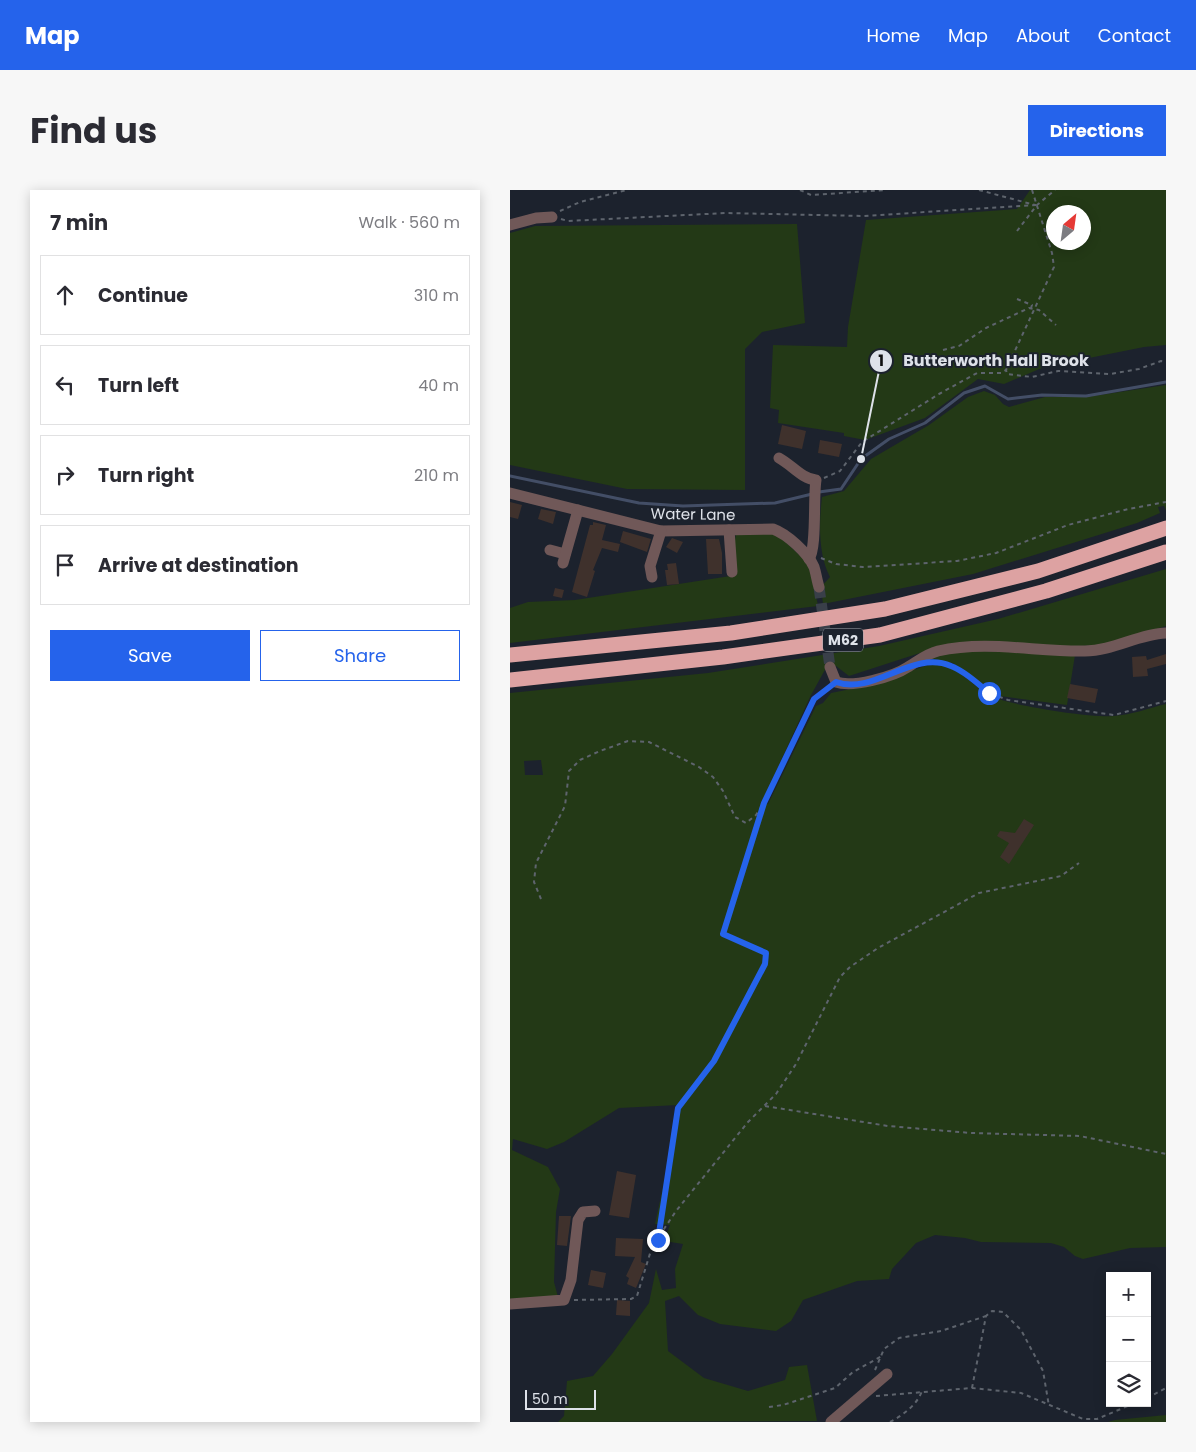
<!DOCTYPE html>
<meta charset="utf-8">
<style>
:root{--surface:#fff;--page:#f7f7f7;--text:#2b2b33;--muted:#7c7c81;--line:#e1e1e2;--accent:#2563eb}
body{margin:0;font-family:Poppins,sans-serif;background:var(--page);color:var(--text)}
.controls{position:absolute;right:15px;bottom:15px;display:grid;overflow:hidden;border-radius:0px;box-shadow:0 2px 12px #0003}
.controls button{width:45px;height:45px;display:grid;place-items:center;padding:0;border:0;border-bottom:1px solid var(--line);background:var(--surface);color:var(--text);font:25px sans-serif}
.compass{position:absolute;left:536px;top:15px;width:45px;height:45px;border-radius:50%;background:var(--surface);box-shadow:0 2px 12px #0003;rotate:29deg}
.scale{position:absolute;left:15px;bottom:12px;width:71px;box-sizing:border-box;padding-left:5px;border:2px solid #dee2e9;border-top:0;font-size:14px;line-height:18px;white-space:nowrap;color:#dee2e9;-webkit-text-stroke:4px #1c222d;paint-order:stroke}
.stop{position:absolute;width:15px;height:15px;margin:-11px;border:4px solid #2563eb;border-radius:50%;background:#fff}
.stop.end{background:#2563eb;border-color:#fff;box-shadow:0 1px 5px #0008}
.list{margin:0;padding:0;list-style:none}
h2{display:flex;justify-content:space-between;align-items:center;height:65px;margin:0;padding:0 20px;font-size:21px}
h2 small{font-size:16px;font-weight:400;color:var(--muted)}
.list li{display:grid;grid-template-columns:32px 1fr auto;gap:15px;align-items:center;box-sizing:border-box;height:80px;margin:0 10px 10px;padding:0 10px;border:1px solid var(--line);border-radius:0px}
.list b{display:block;font-size:19px;white-space:nowrap}
.list em{font-size:16px;font-style:normal;color:var(--muted)}
.actions{display:flex;gap:10px;padding:15px 20px}
.actions a{flex:1;padding:11px 0;border:1px solid var(--accent);border-radius:0px;text-align:center;font-size:18px;color:var(--accent)}
.actions .main{background:var(--accent);color:#fff}
.icon{flex:none;width:28px;height:28px;fill:none;stroke:currentColor;stroke-width:2;stroke-linecap:round;stroke-linejoin:round}
.map{position:relative;flex:none;width:656px;height:1232px;overflow:hidden;border-radius:0px}
header{display:flex;align-items:center;gap:30px;box-sizing:border-box;height:70px;padding:0 25px;background:var(--accent);color:#fff}
header strong{font-size:24px}
nav{display:flex;gap:28px;margin-inline-start:auto;font-size:18px}
.intro{display:flex;align-items:center;justify-content:space-between;box-sizing:border-box;height:120px;padding:0 30px}
h1{margin:0;font-size:35px}
.button{padding:12px 22px;border-radius:0px;background:var(--accent);color:#fff;font-size:18px;font-weight:700}
main{display:flex;gap:30px;padding:0 30px}
aside{flex:1;background:var(--surface);border-radius:0px;box-shadow:0 2px 12px #0003}
.map>svg:first-child{display:block}
.green{fill:#233916;fill-rule:evenodd}
.lines{fill:none;stroke-linecap:round;stroke-linejoin:round}
.stream{stroke:#434e66;stroke-width:3}
.building{fill:#3f312c}
.minor-tunnel{stroke:#393f49;stroke-width:11;stroke-dasharray:11 5.5;stroke-linecap:butt}
.path{stroke:#5e646d;stroke-width:2;stroke-dasharray:4 4;stroke-linecap:butt}
.minor{stroke:#705858;stroke-width:11}
.highway{stroke:#dda2a2;stroke-width:15}
.route{stroke:#2563eb;stroke-width:6}
.labels{text-anchor:middle;dominant-baseline:central;stroke-width:4;stroke-linejoin:round;paint-order:stroke}
.shield{fill:#1c222d;stroke:#a4a8b1;stroke-width:1}
.shield-label{font-size:14px;font-weight:bold;fill:#dee2e9}
.street-label{font-size:15px;fill:#dee2e9;stroke:#1c222d}
.leader{fill:none;stroke:#dee2e9;stroke-width:2}
.callout-dot{fill:#dee2e9;stroke:#1c222d;stroke-width:2}
.mark-label{font-size:15px;text-anchor:middle;font-weight:bold;fill:#111}
.callout-label{font-size:16px;text-anchor:middle;font-weight:bold;fill:#dee2e9;stroke:#1c222d;stroke-width:4;stroke-linejoin:round;paint-order:stroke}
</style>
<header>
<strong>Map</strong>
<nav><a>Home</a><a>Map</a><a>About</a><a>Contact</a></nav>
</header>
<div class="intro"><h1>Find us</h1><a class="button">Directions</a></div>
<main>
<aside>
<h2>7 min<small>Walk · 560 m</small></h2>
<ul class="list">
<li><svg class="icon" aria-label="ahead" viewBox="0 0 24 24"><path d="M12 20V5M6 11l6-6 6 6"/></svg><div><b>Continue</b></div><em>310 m</em></li>
<li><svg class="icon" aria-label="left" viewBox="0 0 24 24"><path d="M17 20v-9H6M10 6l-5 5 5 5"/></svg><div><b>Turn left</b></div><em>40 m</em></li>
<li><svg class="icon" aria-label="right" viewBox="0 0 24 24"><path d="M7 20v-9h11M14 6l5 5-5 5"/></svg><div><b>Turn right</b></div><em>210 m</em></li>
<li><svg class="icon" aria-label="arrive" viewBox="0 0 24 24"><path d="M6 21V4h12l-3 4 3 4H6"/></svg><div><b>Arrive at destination</b></div></li>
</ul>
<div class="actions"><a class="main">Save</a><a>Share</a></div>
</aside>
<div class="map">
<svg width="656" height="1232" viewBox="0 0 656 1232">
<rect width="100%" height="100%" fill="#1c222d"/>
<!-- green -->
<g class="green">
<path d="M 520,0 L 656,0 L 656,155 L 634,157 L 534,177 L 494,194 L 468,189 L 415,228 L 355,250 L 334,246 L 334,243 L 268,233 L 269,220 L 260,218 L 263,155 L 337,157 L 338,137 L 356,30 L 507,19 ZM 544,22 L 574,22 L 574,52 L 544,52 Z"/>
<polygon points="287,34 295,133 252,142 235,159 235,300 117,299 0,275 0,43 25,36"/>
<path d="M 656,195 L 656,320 L 654,316 L 648,317 L 650,323 L 627,333 L 463,384 L 313,414 L 311,397 L 320,387 C 308,364 309,332 312,307 L 334,301 L 361,269 L 419,235 L 458,207 L 474,201 L 485,205 L 493,214 L 499,217 L 535,207 L 577,207 Z"/>
<polygon points="266,343 300,375 308,416 0,453 0,418 18,412 65,410 227,385 224,356 226,344"/>
<path d="M 656,379 L 656,436 L 594,455 L 413,462 L 339,486 L 326,476 L 317,476 L 300,507 L 253,610 L 258,614 L 306,516 L 313,513 L 321,503 L 361,495 L 415,476 C 448,469 459,497 486,508 C 506,516 582,528 604,526 C 621,525 639,518 656,514 L 656,1057 L 620,1058 L 573,1069 L 565,1066 L 554,1057 L 541,1053 L 471,1052 L 455,1048 L 425,1045 L 406,1053 L 382,1079 L 379,1089 L 347,1091 L 293,1110 L 281,1131 L 266,1141 L 210,1134 L 188,1125 L 169,1106 L 155,1111 L 158,1161 L 194,1188 L 238,1201 L 275,1190 L 279,1177 L 297,1175 L 307,1231 L 48,1232 L 54,1226 L 57,1191 L 83,1186 L 102,1164 L 139,1113 L 146,1079 L 152,1100 L 166,1098 L 165,1079 L 173,1054 L 154,1051 L 160,1035 L 145,1034 L 159,969 L 168,915 L 109,918 L 54,952 L 37,959 L 3,949 L 2,960 L 38,977 L 50,999 L 46,1022 L 44,1092 L 48,1107 L 0,1109 L 0,503 L 198,483 L 369,456 L 488,429 ZM 31,570 L 33,585 L 15,585 L 14,571 Z"/>
<polygon points="452,460 565,465 557,515 490,506 443,473 423,469 409,472 426,464"/>
<polygon points="656,1225 656,1232 598,1232 605,1230"/>
</g>
<g class="lines">
<!-- stream -->
<g class="stream">
<polyline points="0,286 129,313 173,316 265,313 302,304"/>
<polyline points="309,302 331,299 351,269 379,249 415,233 454,203 475,196 498,209 532,205 576,206 656,192"/>
</g>
</g>
<!-- building -->
<g class="building">
<polygon points="272,235 296,241 292,259 268,254"/>
<polygon points="310,250 332,254 329,267 308,263"/>
<polygon points="0,312 12,315 8,329 0,327"/>
<polygon points="31,319 46,322 43,334 28,329"/>
<polygon points="83,332 96,335 92,350 110,354 108,362 92,358 83,380 85,381 77,407 62,402 80,335 83,335"/>
<polygon points="113,341 141,349 137,362 110,352"/>
<polygon points="162,348 173,352 167,363 156,357"/>
<polygon points="196,349 209,349 212,363 212,384 198,384"/>
<polygon points="166,373 169,394 157,395 155,380 158,380 157,374"/>
<polygon points="45,398 54,400 52,408 43,406"/>
<polygon points="656,464 656,474 637,479 638,486 623,487 622,467 636,466 637,470"/>
<polygon points="560,494 588,499 585,513 557,508"/>
<polygon points="514,629 524,635 499,674 490,667 499,653 487,646 490,641 505,643"/>
<polygon points="107,981 126,985 119,1028 99,1025"/>
<polygon points="49,1026 61,1026 57,1056 47,1055"/>
<polygon points="106,1048 133,1049 131,1072 136,1074 126,1098 117,1094 119,1088 116,1086 125,1067 105,1066"/>
<polygon points="81,1080 96,1083 93,1098 78,1095"/>
<polygon points="107,1110 120,1111 120,1126 106,1125"/>
</g>
<g class="lines">
<!-- minor-tunnel -->
<polyline class="minor-tunnel" points="309,397 320,477"/>
<!-- path -->
<g class="path">
<polyline points="290,0 301,5 376,0"/>
<polyline points="469,0 525,15"/>
<polyline points="522,0 542,63 544,77 496,180 497,184 522,187 548,181 600,184 629,179 651,171 656,172"/>
<polyline points="50,21 70,12 117,0"/>
<polyline points="51,29 58,31 216,23 353,26 527,15"/>
<polyline points="574,34 577,38"/>
<polyline points="507,41 527,15 545,0"/>
<polyline points="507,109 522,115 521,118"/>
<polyline points="433,160 449,156 476,138 519,118 529,120 546,135"/>
<polyline points="314,288 330,281 352,252 429,204 467,183 491,183 496,180"/>
<polyline points="311,368 326,374 353,377 447,371 486,363 558,335 618,319 656,312"/>
<polyline points="427,472 443,476 479,503 498,510 604,525 656,511"/>
<polyline points="31,709 24,692 26,673 55,616 59,581 70,570 90,561 118,551 139,552 189,577 203,587 213,601 225,627 236,633 246,625 254,613 304,509 318,498"/>
<polyline points="255,916 378,936 461,943 570,946 656,964"/>
<polyline points="148,1047 169,918 204,871 255,773 256,763 213,744 253,616"/>
<polyline points="64,1110 121,1109 127,1106 142,1057 166,1021 238,932 266,904 286,874 330,787 340,777 368,758 469,703 551,686 569,673"/>
<polyline points="365,1180 374,1159 389,1148 431,1141 476,1126"/>
<polyline points="462,1198 476,1126 482,1121 493,1122 511,1140 533,1181 539,1216"/>
<polyline points="366,1206 462,1198 511,1203 573,1229 587,1229 625,1213"/>
<polyline points="637,1208 656,1198"/>
<polyline points="259,1217 273,1215 325,1198 343,1182 372,1166"/>
<path d="M 380,1232 C 393,1225 407,1215 412,1201"/>
</g>
<!-- minor -->
<g class="minor">
<polyline points="0,35 26,28 42,27"/>
<path d="M 269,268 C 282,275 292,289 306,290 C 303,308 307,358 299,369"/>
<path d="M 0,303 L 151,341 L 263,339 C 277,344 298,363 304,377 C 306,383 307,391 309,397"/>
<polyline points="219,340 222,382"/>
<polyline points="40,360 55,364"/>
<polyline points="53,373 68,320"/>
<polyline points="142,387 140,376 151,341"/>
<path d="M 320,477 L 326,492 C 342,498 383,487 398,477 C 408,471 416,464 428,461 C 477,450 526,462 575,461 C 603,461 628,444 656,443"/>
<polyline points="0,1114 54,1110 61,1090 68,1030 73,1022 85,1021"/>
<polyline points="321,1232 377,1184"/>
</g>
<!-- highway -->
<g class="highway">
<polyline points="0,465 221,443 375,419 528,381 656,338"/>
<polyline points="0,490 213,467 370,445 536,401 656,362"/>
</g>
</g>
<g class="lines">
<!-- route -->
<path class="route" d="M 148,1050 L 168,918 L 204,871 L 255,774 L 256,763 L 213,744 L 254,613 L 304,509 L 326,492 C 364,506 402,459 441,476 C 455,481 468,494 479,503"/>
</g>
<g class="labels">
<!-- shield labels -->
<rect class="shield" x="313" y="438.5" width="40" height="23" rx="4"/>
<g class="shield-label">
<text x="333" y="450">M62</text>
</g>
<!-- street labels -->
<g class="street-label">
<text transform="translate(183 324) rotate(1)">Water Lane</text>
</g>
</g>
<!-- callouts -->
<path class="leader" d="M351 269L371 171"/>
<g class="callout-dot">
<circle cx="351" cy="269" r="5"/>
<circle cx="371" cy="171" r="12"/>
</g>
<g class="mark-label">
<text x="371" y="176">1</text>
</g>
<g class="callout-label">
<text x="486" y="176">Butterworth Hall Brook</text>
</g>
</svg>
<div class="controls">
<button>+</button>
<button>−</button>
<button><svg class="icon" aria-label="layers" viewBox="0 0 24 24"><path d="M12 4l9 5-9 5-9-5zM3 14l9 5 9-5"/></svg></button>
</div>
<svg class="compass" viewBox="-18 -18 36 36"><path d="M0-13l5 13h-10z" fill="#e53935"/><path d="M0 13l5-13h-10z" fill="#7c7c81"/></svg>
<div class="scale">50 m</div>
<div class="stop" style="left:479px;top:503px"></div>
<div class="stop end" style="left:148px;top:1050px"></div>
</div>
</main>
